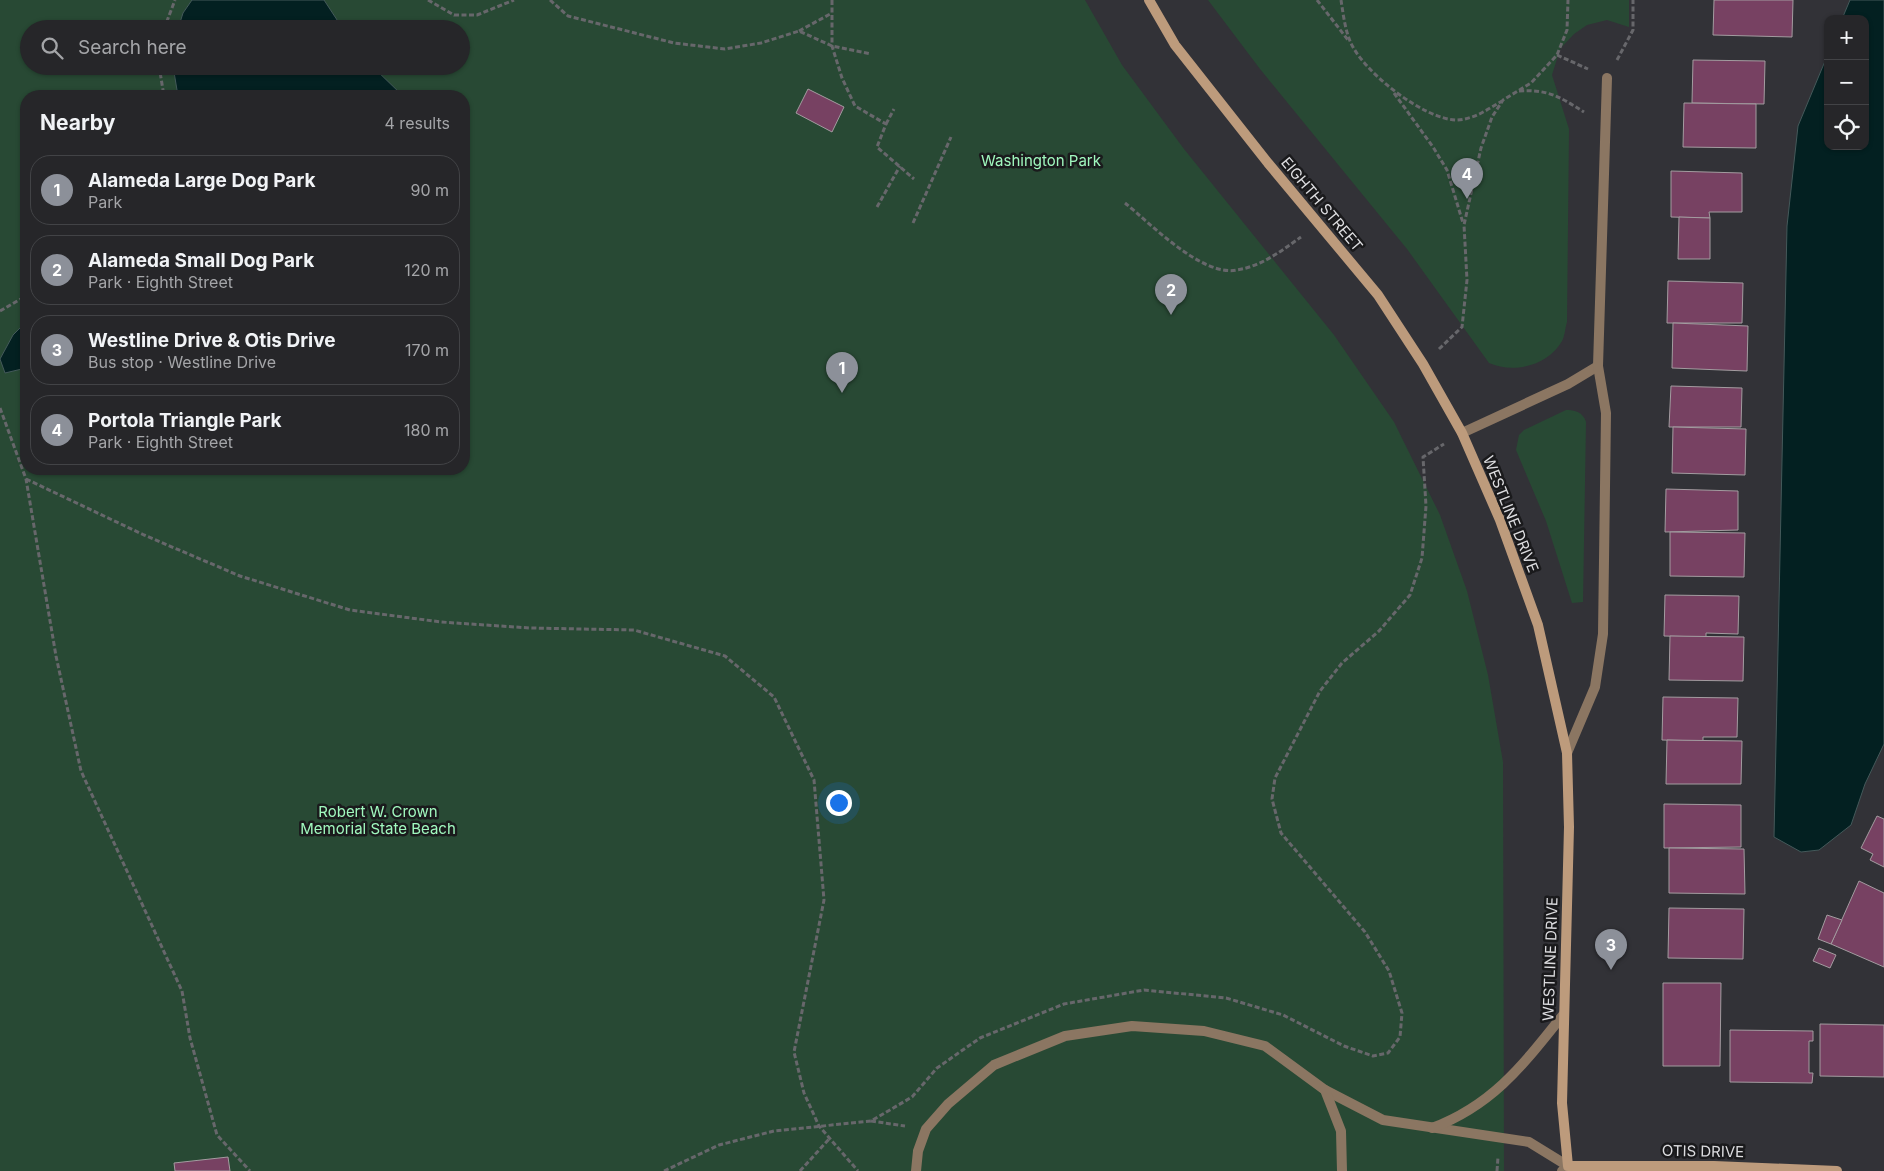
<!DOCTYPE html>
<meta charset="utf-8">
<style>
:root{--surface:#262629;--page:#323235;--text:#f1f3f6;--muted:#a4a5a8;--line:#424346;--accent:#8c9099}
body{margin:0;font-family:Inter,sans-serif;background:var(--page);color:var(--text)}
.controls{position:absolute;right:15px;top:15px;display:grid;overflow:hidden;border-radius:10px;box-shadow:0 1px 4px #0004}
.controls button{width:45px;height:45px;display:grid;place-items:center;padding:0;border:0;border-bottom:1px solid var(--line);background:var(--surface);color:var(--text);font:25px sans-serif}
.you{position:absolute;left:838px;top:802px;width:18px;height:18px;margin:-12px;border:4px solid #fff;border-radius:50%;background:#1a73e8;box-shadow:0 0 0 8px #1a73e833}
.badge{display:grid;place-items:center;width:32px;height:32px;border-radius:50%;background:var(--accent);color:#fff;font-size:16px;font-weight:700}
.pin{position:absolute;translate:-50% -41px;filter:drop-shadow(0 1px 2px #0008)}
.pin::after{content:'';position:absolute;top:26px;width:18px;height:15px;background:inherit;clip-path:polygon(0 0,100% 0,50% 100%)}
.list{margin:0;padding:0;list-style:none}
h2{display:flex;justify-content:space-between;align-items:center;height:65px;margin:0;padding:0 20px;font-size:21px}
h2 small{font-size:16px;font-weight:400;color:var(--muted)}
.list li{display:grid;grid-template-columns:32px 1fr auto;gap:15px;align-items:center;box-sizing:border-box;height:70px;margin:0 10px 10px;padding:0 10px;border:1px solid var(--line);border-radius:20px}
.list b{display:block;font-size:19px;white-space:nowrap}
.list p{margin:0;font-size:16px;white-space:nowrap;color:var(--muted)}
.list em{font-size:16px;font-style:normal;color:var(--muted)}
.icon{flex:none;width:28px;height:28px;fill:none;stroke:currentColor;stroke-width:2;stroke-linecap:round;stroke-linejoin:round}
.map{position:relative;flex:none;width:1884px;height:1171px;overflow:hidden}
.search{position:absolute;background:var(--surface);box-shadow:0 1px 4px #0004;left:20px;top:20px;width:450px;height:55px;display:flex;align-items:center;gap:12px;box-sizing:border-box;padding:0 18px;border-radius:28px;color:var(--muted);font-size:19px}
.panel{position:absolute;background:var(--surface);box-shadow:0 1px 4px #0004;left:20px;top:90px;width:450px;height:385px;border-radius:20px}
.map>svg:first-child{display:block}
.green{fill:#284934;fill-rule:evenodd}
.water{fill:#032021;stroke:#44595a}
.building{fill:#774162;stroke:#a39ca0}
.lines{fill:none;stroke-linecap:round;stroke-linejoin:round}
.path{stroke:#67676b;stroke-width:3;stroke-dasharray:5 2.5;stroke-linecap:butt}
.minor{stroke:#8b7662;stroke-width:10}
.secondary{stroke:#bd9b7c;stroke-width:10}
.labels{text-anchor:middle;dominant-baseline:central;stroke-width:5;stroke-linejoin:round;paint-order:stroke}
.park-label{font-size:15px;fill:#a0f8be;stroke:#1a1a1c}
.street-label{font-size:15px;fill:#dddde0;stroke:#1a1a1c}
</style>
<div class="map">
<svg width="1884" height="1171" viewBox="0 0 1884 1171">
<rect width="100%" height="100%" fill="#323237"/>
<!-- green -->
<g class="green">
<path d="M 0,0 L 1085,0 L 1122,65 L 1184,149 L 1334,335 L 1394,422 L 1440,515 L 1467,591 L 1488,675 L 1503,762 L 1504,1171 L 0,1171 ZM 29,29 L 461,29 L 461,66 L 29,66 ZM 26,96 L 464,96 L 464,469 L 26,469 Z"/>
<path d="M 1208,0 L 1629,0 L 1629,27 L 1607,20 L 1587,25 L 1574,34 L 1560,49 L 1552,75 L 1569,129 L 1567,322 C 1565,328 1565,336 1562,341 C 1548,366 1513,374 1489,363 L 1407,249 L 1260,69 Z"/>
<path d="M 1566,410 C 1575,410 1583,412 1586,422 L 1583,602 L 1572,603 L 1546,521 L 1516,450 L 1519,435 L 1524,430 Z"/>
</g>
<!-- water -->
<g class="water">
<polygon points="192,0 324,0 343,29 178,29 183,13"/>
<polygon points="1850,0 1884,0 1884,744 1865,784 1851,825 1819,850 1801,852 1774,837 1787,226 1798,126 1828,54 1828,146 1865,146 1865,19 1842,19"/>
<polygon points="173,66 372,66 403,96 178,96"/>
<polygon points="26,322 26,368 5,373 0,359 13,335"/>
</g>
<!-- building -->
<g class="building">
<polygon points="1714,0 1793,0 1792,37 1713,35"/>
<polygon points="1693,60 1765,61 1764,104 1692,103"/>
<polygon points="808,89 844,107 832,132 796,113"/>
<polygon points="1684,103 1756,104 1756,148 1683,147"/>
<polygon points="1671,171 1742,173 1742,212 1709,212 1710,218 1671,217"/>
<polygon points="1679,217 1710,218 1710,259 1678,259"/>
<polygon points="1668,281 1743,283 1742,323 1667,323"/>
<polygon points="1673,323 1748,326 1747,371 1672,368"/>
<polygon points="1671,386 1742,388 1741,427 1669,427"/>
<polygon points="1673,427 1746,429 1745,475 1672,473"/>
<polygon points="1666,489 1738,491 1738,530 1665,532"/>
<polygon points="1670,532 1745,533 1744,577 1670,576"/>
<polygon points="1665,595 1739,596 1738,634 1706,633 1706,637 1664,636"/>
<polygon points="1670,636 1744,637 1743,681 1669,680"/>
<polygon points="1663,697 1738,698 1737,737 1703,737 1703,741 1662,740"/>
<polygon points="1667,740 1742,741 1741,784 1666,784"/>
<polygon points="1664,804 1741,805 1741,847 1664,848"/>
<polygon points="1877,816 1884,819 1884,867 1870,860 1873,854 1861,848"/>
<polygon points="1669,848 1744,849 1745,894 1669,893"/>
<polygon points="1859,881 1884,893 1884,967 1831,944"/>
<polygon points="1669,908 1744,909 1743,959 1668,958"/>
<polygon points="1827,915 1842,920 1831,944 1818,939"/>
<polygon points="1819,948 1836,955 1830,968 1813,961"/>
<polygon points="1663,983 1721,983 1720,1066 1663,1066"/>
<polygon points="1820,1024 1884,1025 1884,1077 1820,1076"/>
<polygon points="1730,1030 1813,1031 1813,1041 1809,1041 1809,1073 1813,1073 1812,1083 1730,1082"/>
<polygon points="228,1157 230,1171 175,1171 174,1163"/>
</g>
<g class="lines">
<!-- path -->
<g class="path">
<polyline points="428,0 454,15 477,15 514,0"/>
<polyline points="550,0 568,16 674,43 725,49 761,43 799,31 832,46 871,54"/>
<polyline points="832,0 832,46 842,78 855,106 886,124 877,147 914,179"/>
<polyline points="1317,0 1348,40"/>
<path d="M 1341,0 C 1343,13 1345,29 1350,41 C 1362,71 1424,120 1457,120 C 1475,119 1488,109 1502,101"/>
<polyline points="164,29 175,0"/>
<polyline points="799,31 832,13"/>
<polyline points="1557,55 1588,69"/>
<polyline points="1617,60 1633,30 1633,0"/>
<polyline points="159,66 164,96"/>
<path d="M 1519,91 C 1548,89 1560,97 1584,112"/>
<polyline points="1394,93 1433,147 1447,170 1463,223"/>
<polyline points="886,124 894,109"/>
<path d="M 1125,203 C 1151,224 1202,277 1237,270 C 1262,266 1281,251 1301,237"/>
<polyline points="877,207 900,166"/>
<polyline points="913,223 951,137"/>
<polyline points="0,311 26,296"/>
<polyline points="1439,349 1462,327 1467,280 1464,225 1481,148 1492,117 1503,100 1531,83 1557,55 1567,30 1568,0"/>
<polyline points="0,408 26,479 56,656 81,771 182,991 190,1038 217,1135 250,1171"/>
<polyline points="26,479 144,535 240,576 350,610 441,622 530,628 634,630 725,656 774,697 814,780 824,900 794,1052 804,1093 819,1126 858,1171"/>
<polyline points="871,1121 905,1126"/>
<polyline points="664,1171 719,1145 774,1131 871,1121 912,1097 937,1068 980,1038 1064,1004 1144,990 1226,998 1283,1015 1344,1046 1373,1056 1388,1053 1400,1037 1402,1013 1389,971 1365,932 1281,833 1272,799 1275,778 1320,691 1342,663 1379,631 1410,595 1422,558 1426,506 1423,457 1444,444"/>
<polyline points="800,1171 830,1138"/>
<polyline points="1497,1171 1498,1157"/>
</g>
<!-- minor -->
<g class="minor">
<polyline points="1462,433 1568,384 1598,366"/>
<polyline points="1567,753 1595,687 1603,634 1606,413 1598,366 1607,78"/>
<polyline points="1325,1090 1383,1120 1529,1142 1568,1166 1562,1171"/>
<path d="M 1432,1128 C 1493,1105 1523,1065 1563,1015"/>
<polyline points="916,1171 918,1151 926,1129 948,1104 994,1065 1065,1036 1132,1026 1204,1031 1265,1046 1325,1090 1341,1131 1342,1171"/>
</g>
<!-- secondary -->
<polyline class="secondary" points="1149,0 1175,45 1268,163 1378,295 1423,364 1462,433 1500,520 1538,625 1567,753 1569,827 1562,1103 1568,1166 1714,1166 1837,1171"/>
</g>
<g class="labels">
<!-- park labels -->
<g class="park-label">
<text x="1041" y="160">Washington Park</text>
<text x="378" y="811">Robert W. Crown<tspan x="378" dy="17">Memorial State Beach</tspan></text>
</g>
<!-- street labels -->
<g class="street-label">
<text transform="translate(1322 204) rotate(50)">EIGHTH STREET</text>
<text transform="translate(1511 514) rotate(68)">WESTLINE DRIVE</text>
<text transform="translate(1550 959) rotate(-88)">WESTLINE DRIVE</text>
<text transform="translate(1703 1151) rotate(1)">OTIS DRIVE</text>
</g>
</g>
</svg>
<div class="controls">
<button>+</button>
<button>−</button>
<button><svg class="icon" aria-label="locate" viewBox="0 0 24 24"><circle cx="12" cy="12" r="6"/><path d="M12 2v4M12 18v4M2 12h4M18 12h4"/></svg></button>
</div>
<div class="you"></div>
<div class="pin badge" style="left:842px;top:393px">1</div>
<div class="pin badge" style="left:1171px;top:315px">2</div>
<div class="pin badge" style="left:1611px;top:970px">3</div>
<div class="pin badge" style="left:1467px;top:199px">4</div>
<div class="search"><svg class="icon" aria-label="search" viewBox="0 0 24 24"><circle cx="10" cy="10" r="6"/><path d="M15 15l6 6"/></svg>Search here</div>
<section class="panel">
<h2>Nearby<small>4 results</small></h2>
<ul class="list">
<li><span class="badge">1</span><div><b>Alameda Large Dog Park</b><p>Park</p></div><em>90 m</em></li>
<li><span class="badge">2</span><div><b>Alameda Small Dog Park</b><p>Park · Eighth Street</p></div><em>120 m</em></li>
<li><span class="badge">3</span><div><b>Westline Drive &amp; Otis Drive</b><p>Bus stop · Westline Drive</p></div><em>170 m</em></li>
<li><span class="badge">4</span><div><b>Portola Triangle Park</b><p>Park · Eighth Street</p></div><em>180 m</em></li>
</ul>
</section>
</div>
